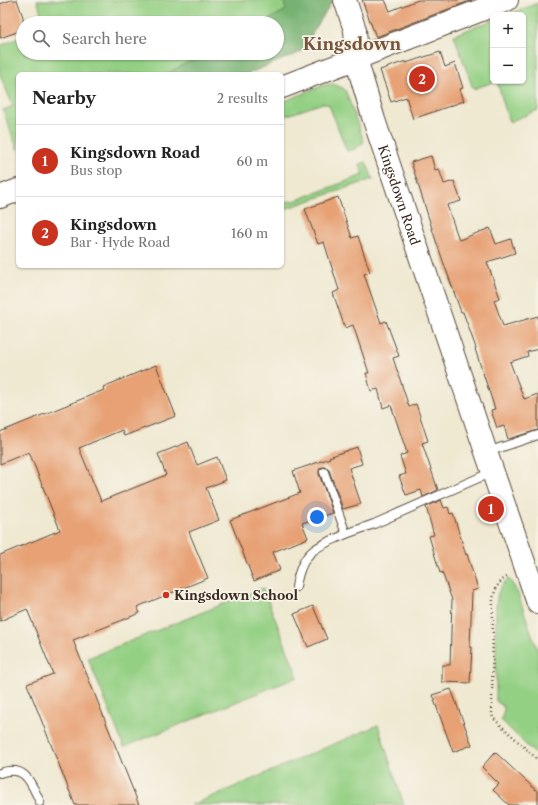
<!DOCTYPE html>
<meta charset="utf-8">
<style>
:root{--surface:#fff;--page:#f6f6f6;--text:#222;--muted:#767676;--line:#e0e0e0;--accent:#c8321e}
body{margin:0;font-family:"Libre Caslon Text",serif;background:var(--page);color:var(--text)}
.controls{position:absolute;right:12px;top:12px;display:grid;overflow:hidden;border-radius:6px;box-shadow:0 1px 3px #0004}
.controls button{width:36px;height:36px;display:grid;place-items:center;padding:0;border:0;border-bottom:1px solid var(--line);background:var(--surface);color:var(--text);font:20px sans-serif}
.you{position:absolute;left:317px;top:517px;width:14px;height:14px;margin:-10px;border:3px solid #fff;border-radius:50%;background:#1a73e8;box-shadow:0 0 0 6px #1a73e833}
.badge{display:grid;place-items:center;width:26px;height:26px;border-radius:50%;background:var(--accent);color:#fff;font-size:13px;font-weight:700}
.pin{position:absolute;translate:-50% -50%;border:2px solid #fff;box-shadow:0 1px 4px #0006}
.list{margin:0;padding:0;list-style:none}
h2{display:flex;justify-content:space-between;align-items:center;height:52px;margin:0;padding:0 16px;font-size:17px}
h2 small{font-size:13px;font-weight:400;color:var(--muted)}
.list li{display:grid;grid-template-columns:26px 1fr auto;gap:12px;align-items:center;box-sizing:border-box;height:72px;padding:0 16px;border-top:1px solid var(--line)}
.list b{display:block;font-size:15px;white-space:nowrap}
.list p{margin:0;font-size:13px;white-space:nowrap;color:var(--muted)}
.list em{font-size:13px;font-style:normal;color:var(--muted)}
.icon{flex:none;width:22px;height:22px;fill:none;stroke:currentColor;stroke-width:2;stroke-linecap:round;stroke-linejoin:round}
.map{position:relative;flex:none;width:538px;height:805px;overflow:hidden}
.search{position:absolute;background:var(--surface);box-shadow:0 1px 3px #0004;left:16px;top:16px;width:268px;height:44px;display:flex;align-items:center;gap:10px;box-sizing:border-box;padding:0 14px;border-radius:22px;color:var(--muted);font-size:15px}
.panel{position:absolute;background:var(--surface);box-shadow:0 1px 3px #0004;left:16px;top:72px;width:268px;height:196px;border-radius:6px}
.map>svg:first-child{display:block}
.green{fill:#94d084;stroke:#687d51}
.forest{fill:#77b272;stroke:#596e48}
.building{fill:#e7a174}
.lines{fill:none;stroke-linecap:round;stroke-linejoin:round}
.service-casing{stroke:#564739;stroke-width:10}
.secondary-casing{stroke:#564739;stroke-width:24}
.path{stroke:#564739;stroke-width:2.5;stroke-dasharray:1 3;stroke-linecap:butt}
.service{stroke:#fff;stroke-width:8}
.secondary{stroke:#fff;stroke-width:22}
.poi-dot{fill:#c8321e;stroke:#f7f3e8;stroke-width:1.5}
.labels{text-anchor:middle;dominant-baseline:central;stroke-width:3.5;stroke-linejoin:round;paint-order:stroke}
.street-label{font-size:13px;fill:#3b2a1e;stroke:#f7f3e8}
.poi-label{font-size:13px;font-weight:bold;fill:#3b2a1e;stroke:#f7f3e8;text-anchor:start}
.district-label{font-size:17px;font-weight:bold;fill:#77543c;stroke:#f7f3e8}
</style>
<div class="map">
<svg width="538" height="805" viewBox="0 0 538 805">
<rect width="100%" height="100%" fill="#f7f3e8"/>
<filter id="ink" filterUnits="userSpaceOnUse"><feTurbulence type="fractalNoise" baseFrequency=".025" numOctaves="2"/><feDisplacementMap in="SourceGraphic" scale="8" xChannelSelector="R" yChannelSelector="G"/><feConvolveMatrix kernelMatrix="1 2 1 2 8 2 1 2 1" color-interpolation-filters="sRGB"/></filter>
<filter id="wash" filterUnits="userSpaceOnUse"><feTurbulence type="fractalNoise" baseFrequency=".012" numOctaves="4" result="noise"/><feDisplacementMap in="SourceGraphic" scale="16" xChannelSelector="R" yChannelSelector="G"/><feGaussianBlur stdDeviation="0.9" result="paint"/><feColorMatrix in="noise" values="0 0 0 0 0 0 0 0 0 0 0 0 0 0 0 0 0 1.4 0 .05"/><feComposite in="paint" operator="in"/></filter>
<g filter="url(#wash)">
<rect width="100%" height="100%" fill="#efe9d2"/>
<!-- green -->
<g class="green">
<polygon points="37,0 304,0 277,23 44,23"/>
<polygon points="538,3 538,110 509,122 497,81 473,89 454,35 493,20 493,81 523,81 523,15 507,15"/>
<polygon points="23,36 23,53 269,53 222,74 18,74 18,151 3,110 13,106 0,75 0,46"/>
<path d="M 333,84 L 343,88 L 346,92 L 364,142 C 358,147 355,150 347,151 L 329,105 L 323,103 L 282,117 L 282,102 L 324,85 Z"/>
<polygon points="366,162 373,179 282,210 282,202 294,201 363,175 360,164"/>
<path d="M 509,579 L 517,591 L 538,652 L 538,757 L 501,720 L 504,710 L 504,707 L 496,701 L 496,607 C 497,595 498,586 509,579 Z"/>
<polygon points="263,588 298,677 124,747 88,658"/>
<polygon points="378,725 404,805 191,805 204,800"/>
</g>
<!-- forest -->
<polygon class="forest" points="283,0 333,0 301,52 247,74 166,74 205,53 277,53 277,23 262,23 286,10"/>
<g id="blocks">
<!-- building -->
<g class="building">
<polygon points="11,0 17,0 23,17 23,30 0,38 0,4"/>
<polygon points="362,0 385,0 390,11 418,0 472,0 376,37"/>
<polygon points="440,52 445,67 455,63 463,88 460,89 464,101 413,119 406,97 391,102 380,70 406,61 406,63"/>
<polygon points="431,156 435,170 439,169 444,184 454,181 461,201 447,205 459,240 490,228 496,244 511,239 515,253 487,262 500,298 494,300 503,326 538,316 538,349 527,352 528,356 510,362 524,399 538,394 538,430 508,439 504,426 497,428 491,410 495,409 475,349 476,348 463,312 461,312 436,241 411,162"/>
<polygon points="338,197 352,238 358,236 370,272 364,274 381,323 386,321 399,356 393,358 409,407 416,404 428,441 422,443 438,490 423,497 421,490 406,495 399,476 406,474 400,456 407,453 391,405 383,408 378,389 371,391 366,373 369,373 353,325 345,328 333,293 339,290 324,242 318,244 305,209"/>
<polygon points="156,365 176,416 124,436 122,430 79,448 101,501 166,475 158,454 188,442 197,465 217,457 226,480 206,488 219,520 189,532 208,578 137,607 140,613 73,640 139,805 75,805 27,684 53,674 27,609 0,621 0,555 60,530 29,452 0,464 0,432 104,390 103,387"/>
<polygon points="357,447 362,464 349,468 361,504 343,509 329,470 325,467 323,467 320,468 319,471 319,474 333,513 302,523 308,538 273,552 280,570 254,581 230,520 300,493 293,471 330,458 329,457"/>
<polygon points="441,500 444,508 448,507 450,514 453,513 466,555 467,554 478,589 472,591 470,647 472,647 470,683 442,682 442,665 450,665 452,600 442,572 440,573 429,536 434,535 426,507"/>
<polygon points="313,606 327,639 308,647 294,614"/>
<polygon points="451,689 472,745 453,752 434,700 436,700 432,695"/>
<polygon points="495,752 538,792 538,805 509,805 493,790 499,784 482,767"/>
</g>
</g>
</g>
<g filter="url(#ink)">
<use href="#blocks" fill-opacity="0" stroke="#564739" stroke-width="1"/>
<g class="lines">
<defs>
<g id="service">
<polyline points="487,452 538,435"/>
<polyline points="324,472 346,534 374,524 492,472"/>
<path d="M 296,587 C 298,574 303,558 314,550 C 323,543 336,539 346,534"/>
<path d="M 0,773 C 26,764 31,783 40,802"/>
</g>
<g id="secondary">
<path id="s1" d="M 345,0 L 355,30 L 357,58 L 359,69 L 374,120 L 486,452 L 538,603"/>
<polyline points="282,87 507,0"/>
<polyline points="0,197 18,190"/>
</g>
</defs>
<!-- service casing -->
<use href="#service" class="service-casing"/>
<!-- secondary casing -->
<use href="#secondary" class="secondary-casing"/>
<!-- path -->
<path class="path" d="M 507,577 C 498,582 495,589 493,599 L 492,714 L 493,718 L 538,760"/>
<!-- service -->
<use href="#service" class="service"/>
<!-- secondary -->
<use href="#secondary" class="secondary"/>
</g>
</g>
<!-- markers -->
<circle class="poi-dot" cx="166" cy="595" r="4"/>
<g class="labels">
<!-- street labels -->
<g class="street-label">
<text stroke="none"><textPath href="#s1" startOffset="203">Kingsdown Road</textPath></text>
</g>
<!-- poi labels -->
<g class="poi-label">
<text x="174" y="595">Kingsdown School</text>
</g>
<!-- district labels -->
<g class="district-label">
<text x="352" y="44">Kingsdown</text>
</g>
</g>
</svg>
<div class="controls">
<button>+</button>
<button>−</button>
</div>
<div class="you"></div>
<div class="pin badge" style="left:491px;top:509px">1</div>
<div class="pin badge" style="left:422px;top:79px">2</div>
<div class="search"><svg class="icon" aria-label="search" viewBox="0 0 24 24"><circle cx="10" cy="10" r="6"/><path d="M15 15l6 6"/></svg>Search here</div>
<section class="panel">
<h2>Nearby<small>2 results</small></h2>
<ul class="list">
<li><span class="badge">1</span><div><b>Kingsdown Road</b><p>Bus stop</p></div><em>60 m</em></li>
<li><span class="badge">2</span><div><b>Kingsdown</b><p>Bar · Hyde Road</p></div><em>160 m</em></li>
</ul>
</section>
</div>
